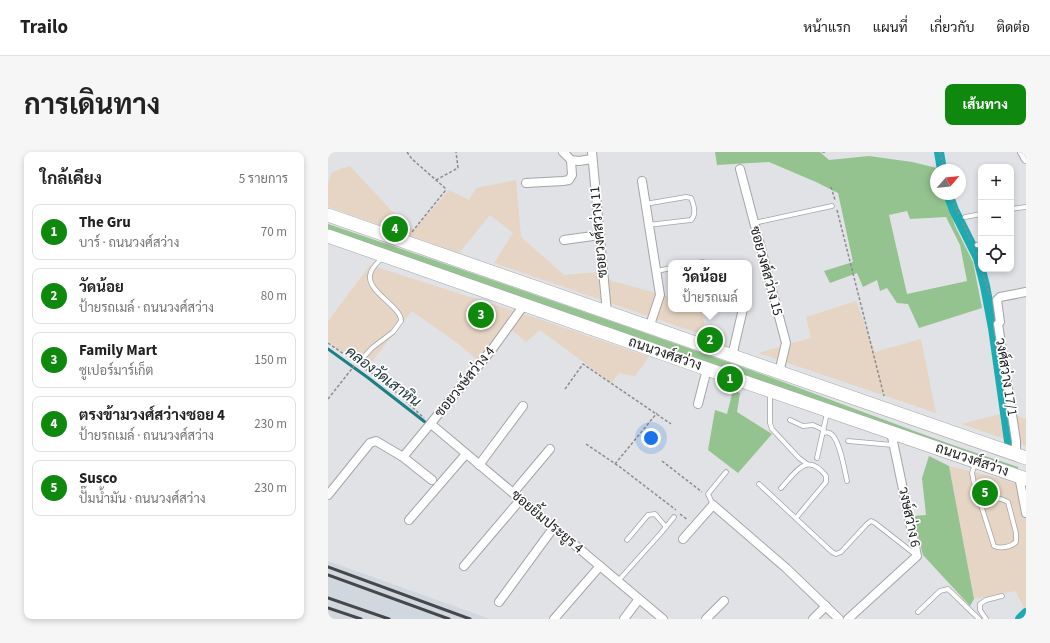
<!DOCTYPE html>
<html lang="th">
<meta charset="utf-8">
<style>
:root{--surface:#fff;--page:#f6f6f6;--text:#222;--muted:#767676;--line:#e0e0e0;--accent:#0e890e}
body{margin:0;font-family:"Source Sans 3",Sarabun,sans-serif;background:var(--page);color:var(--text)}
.controls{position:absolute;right:12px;top:12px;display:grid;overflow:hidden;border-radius:8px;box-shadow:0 2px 6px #0003}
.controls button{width:36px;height:36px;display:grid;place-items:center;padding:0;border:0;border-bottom:1px solid var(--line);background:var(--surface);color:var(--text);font:20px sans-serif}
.compass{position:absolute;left:602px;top:12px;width:36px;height:36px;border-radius:50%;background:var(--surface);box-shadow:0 2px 6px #0003;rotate:62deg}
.you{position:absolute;left:323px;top:286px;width:14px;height:14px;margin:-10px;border:3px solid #fff;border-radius:50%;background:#1a73e8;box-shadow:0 0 0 6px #1a73e833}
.badge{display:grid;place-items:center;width:26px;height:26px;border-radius:50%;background:var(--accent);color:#fff;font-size:13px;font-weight:700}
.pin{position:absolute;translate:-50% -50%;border:2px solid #fff;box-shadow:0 1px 4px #0006}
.popup{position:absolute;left:340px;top:108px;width:84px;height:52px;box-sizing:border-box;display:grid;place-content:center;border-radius:8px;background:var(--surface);filter:drop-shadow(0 1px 3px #0005);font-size:13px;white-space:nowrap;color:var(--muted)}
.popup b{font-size:15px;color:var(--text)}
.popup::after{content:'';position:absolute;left:50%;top:100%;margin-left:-8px;border:8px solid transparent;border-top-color:var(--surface)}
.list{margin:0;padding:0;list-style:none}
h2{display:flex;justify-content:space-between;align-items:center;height:52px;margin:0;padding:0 16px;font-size:17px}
h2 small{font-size:13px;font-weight:400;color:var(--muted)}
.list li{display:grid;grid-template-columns:26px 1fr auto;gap:12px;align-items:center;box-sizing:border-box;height:56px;margin:0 8px 8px;padding:0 8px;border:1px solid var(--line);border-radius:8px}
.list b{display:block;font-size:15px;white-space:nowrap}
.list p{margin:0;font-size:13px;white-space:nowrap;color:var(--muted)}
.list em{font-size:13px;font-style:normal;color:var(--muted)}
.icon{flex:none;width:22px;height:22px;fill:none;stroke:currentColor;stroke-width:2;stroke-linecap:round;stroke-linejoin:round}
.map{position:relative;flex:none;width:698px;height:467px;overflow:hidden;border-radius:8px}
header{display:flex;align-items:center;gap:24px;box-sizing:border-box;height:56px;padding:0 20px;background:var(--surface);border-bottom:1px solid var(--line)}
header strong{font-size:19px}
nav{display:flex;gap:22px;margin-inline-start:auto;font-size:14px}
.intro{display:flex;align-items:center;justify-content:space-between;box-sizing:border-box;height:96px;padding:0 24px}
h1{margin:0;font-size:28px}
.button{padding:10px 18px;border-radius:8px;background:var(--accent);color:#fff;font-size:14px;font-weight:700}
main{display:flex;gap:24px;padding:0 24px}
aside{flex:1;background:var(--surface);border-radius:8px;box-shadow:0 2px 6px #0003}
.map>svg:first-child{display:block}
.commercial{fill:#e6d5c4}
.built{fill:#d0d7df}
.green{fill:#94c38f;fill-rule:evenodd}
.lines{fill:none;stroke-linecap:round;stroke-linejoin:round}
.stream{stroke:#1d7f85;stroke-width:3}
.canal{stroke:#1daab1;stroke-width:10}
.service-casing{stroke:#a4a5a8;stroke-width:5.5}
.minor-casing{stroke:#a4a5a8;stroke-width:10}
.primary-casing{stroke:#a4a5a8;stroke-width:14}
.path{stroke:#8b8c8e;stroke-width:1.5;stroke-dasharray:3 2;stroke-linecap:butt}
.service{stroke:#fff;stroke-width:4}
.minor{stroke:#fff;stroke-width:8}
.primary{stroke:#fff;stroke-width:13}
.rail{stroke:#464748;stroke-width:3}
.labels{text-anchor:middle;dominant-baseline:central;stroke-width:3.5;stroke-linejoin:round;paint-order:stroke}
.street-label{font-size:14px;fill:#1c1c1d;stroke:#fff}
.water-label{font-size:15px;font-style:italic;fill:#203637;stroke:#fff}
</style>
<header>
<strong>Trailo</strong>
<nav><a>หน้าแรก</a><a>แผนที่</a><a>เกี่ยวกับ</a><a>ติดต่อ</a></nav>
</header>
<div class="intro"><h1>การเดินทาง</h1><a class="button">เส้นทาง</a></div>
<main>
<aside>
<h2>ใกล้เคียง<small>5 รายการ</small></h2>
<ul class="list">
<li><span class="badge">1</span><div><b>The Gru</b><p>บาร์ · ถนนวงศ์สว่าง</p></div><em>70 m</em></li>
<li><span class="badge">2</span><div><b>วัดน้อย</b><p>ป้ายรถเมล์ · ถนนวงศ์สว่าง</p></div><em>80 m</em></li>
<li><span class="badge">3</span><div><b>Family Mart</b><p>ซูเปอร์มาร์เก็ต</p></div><em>150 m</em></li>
<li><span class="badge">4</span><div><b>ตรงข้ามวงศ์สว่างซอย 4</b><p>ป้ายรถเมล์ · ถนนวงศ์สว่าง</p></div><em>230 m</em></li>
<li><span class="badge">5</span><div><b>Susco</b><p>ปั๊มน้ำมัน · ถนนวงศ์สว่าง</p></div><em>230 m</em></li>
</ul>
</aside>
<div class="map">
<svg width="698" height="467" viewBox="0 0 698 467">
<rect width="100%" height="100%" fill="#e0e2e5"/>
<!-- commercial -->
<g class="commercial">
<polygon points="22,14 74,70 86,78 121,38 141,48 148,36 188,28 193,85 236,123 270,120 284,129 343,145 343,157 374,157 378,184 166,111 185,81 162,63 131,101 0,55 0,32 4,20"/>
<polygon points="42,113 211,167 321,205 307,224 291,221 284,231 212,178 198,190 182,177 156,214 132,193 84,159 37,218 0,189 0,169"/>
<polygon points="528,149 547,200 593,187 608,261 430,201 483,186 478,165"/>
<polygon points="673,262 690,264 698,267 698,294 633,272"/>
<polygon points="621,314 675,327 698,335 698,459 687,439 646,447"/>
</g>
<!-- built -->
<polygon class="built" points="0,409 162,467 0,467"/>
<!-- green -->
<g class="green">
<path d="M 387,0 L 492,0 L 501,8 L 541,4 L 584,10 L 609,16 L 608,42 L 617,42 L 627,74 L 645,110 L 654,156 L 591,176 L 580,152 L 569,151 L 559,136 L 552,139 L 549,128 L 535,135 L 529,121 L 502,131 L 496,119 L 525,110 L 510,41 L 488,30 L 441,10 L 389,13 ZM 579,59 L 582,67 L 618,65 L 632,93 L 639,129 L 579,142 L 561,63 Z"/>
<path d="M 0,72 C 138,119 276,166 414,215 C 506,248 597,285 690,315 L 690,317 L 460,238 L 0,78 Z"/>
<polygon points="405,238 412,241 409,260 444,282 410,321 380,298 387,258 399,262"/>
<polygon points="601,304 621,314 646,447 642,454 595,403 585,364 598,363 594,326"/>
</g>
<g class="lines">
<!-- stream -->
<polyline class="stream" points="0,197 39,225 97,270"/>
<!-- canal -->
<g class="canal">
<polyline points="611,0 614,18"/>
<polyline points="620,42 626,58 650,106 657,134 665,176 681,289"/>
<polyline points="692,467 698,461"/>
</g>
<defs>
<g id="service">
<path d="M 317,52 L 358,45 L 363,46 C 366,53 369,62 363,68 L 320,73"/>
<polyline points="683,57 698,55"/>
<polyline points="637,65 653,62"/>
<polyline points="426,71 504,54"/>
<polyline points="649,93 653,92"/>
<polyline points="370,111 375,110"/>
<polyline points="329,119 343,116"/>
<path d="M 32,209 L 44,196 L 65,180 L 73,169 C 74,155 39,140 42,123 C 43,116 50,110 55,105"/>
<polyline points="442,241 442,271 444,277 471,306 479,312"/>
<polyline points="462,268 475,274 485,273 496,278"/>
<path d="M 495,281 C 496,281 501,280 501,281 C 511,283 517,320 519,329"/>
<polyline points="520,289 565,293"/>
<polyline points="489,306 499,261"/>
<path d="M 647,312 L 644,321 L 646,331 L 666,394 C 673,397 683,395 688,390 L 688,381 L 680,350 L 673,347 L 651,345"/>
<polyline points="431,332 504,400 508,402 513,400 539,372 543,369 547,371 588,403"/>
<path d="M 453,336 C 468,320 479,299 498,324 L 498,330 L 468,366"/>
<polyline points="385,353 380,342 398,320"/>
<polyline points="299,388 320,363 327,362 338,375"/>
<polyline points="290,429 333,381 346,365"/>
<polyline points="590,460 612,439 620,437 651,467"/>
<polyline points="658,467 652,458 652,452 658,448 674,444"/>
</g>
<g id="minor">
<polyline points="235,0 243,8 251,9 264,7"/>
<polyline points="264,0 279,161"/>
<polyline points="694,0 698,7"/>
<polyline points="412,17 458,191 451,221"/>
<polyline points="314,29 332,143 321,176"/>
<polyline points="198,31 235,29 241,28 244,23 243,8"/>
<polyline points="236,88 272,83"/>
<polyline points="404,204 415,157"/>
<polyline points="370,252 379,217"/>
<polyline points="103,272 335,467"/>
<polyline points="688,302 688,289 670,172 672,170 669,148 672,145 698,140"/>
<polyline points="75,305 165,196 196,153"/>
<polyline points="151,313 195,254"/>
<polyline points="691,324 698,361"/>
<polyline points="185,341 222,297"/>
<polyline points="0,343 42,291 48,289 75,305 104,328"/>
<polyline points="81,368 138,302"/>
<polyline points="355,387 385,353 458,416 511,467"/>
<polyline points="136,414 193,347"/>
<polyline points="171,450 226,375"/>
<polyline points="226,467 272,414"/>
<polyline points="296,467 311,447"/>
<polyline points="378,467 396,449"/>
<polyline points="485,467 498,454"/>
<polyline points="520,467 589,404 563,280"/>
</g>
<g id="primary">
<polyline points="0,63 698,306"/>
<polyline points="0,84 379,217 698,327"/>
</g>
</defs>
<!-- service casing -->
<use href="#service" class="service-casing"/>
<!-- minor casing -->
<use href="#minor" class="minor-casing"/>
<!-- primary casing -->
<use href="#primary" class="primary-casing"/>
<!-- path -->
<g class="path">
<polyline points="79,0 84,7 117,36 117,39 84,80"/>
<polyline points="494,0 497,0"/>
<polyline points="612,0 616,18"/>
<polyline points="108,28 130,16 128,0"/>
<polyline points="503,35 507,48"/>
<polyline points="621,42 631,62"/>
<polyline points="509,58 556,244"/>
<polyline points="635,71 643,89"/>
<polyline points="648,100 653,113"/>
<polyline points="654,117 662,143"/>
<polyline points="0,191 26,209"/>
<polyline points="34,215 56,229 96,266"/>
<polyline points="237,237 255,212 343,272"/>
<polyline points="0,247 26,214"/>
<polyline points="258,292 292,315 348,358"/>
<polyline points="334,309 374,340"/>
<polyline points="287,312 329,261"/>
<polyline points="352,362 360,368"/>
</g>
<!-- service -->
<use href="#service" class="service"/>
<!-- minor -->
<use href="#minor" class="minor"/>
<!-- primary -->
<use href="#primary" class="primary"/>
<!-- rail -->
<g class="rail">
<polyline points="0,415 142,467"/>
<polyline points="0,423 121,467"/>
<polyline points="0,446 61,467"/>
<polyline points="0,456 33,467"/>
</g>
</g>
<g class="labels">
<!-- street labels -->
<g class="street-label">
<text transform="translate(271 80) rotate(-95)">ซอยวงศ์สว่าง 11</text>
<text transform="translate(438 119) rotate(75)">ซอยวงศ์สว่าง 15</text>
<text transform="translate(337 202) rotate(19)">ถนนวงศ์สว่าง</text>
<text transform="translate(678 225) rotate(81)">วงศ์สว่าง 17/1</text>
<text transform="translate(137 230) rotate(-51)">ซอยวงษ์สว่าง 4</text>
<text transform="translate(644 308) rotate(19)">ถนนวงศ์สว่าง</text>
<text transform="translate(581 365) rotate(78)">วงษ์สว่าง 6</text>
<text transform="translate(219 370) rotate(40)">ซอยยิ้มประยูร 4</text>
</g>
<!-- water labels -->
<g class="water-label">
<text transform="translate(55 225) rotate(37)">คลองวัดเสาหิน</text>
</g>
</g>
</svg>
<div class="controls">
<button>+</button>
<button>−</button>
<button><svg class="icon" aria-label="locate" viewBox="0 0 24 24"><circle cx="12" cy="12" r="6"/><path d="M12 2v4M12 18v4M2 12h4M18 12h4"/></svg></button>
</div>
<svg class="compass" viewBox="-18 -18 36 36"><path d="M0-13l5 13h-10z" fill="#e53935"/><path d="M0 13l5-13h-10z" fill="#767676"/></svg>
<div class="you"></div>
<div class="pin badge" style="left:402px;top:227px">1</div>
<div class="pin badge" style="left:382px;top:188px">2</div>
<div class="popup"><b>วัดน้อย</b>ป้ายรถเมล์</div>
<div class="pin badge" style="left:153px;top:163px">3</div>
<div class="pin badge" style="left:67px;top:77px">4</div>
<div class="pin badge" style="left:657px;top:341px">5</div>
</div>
</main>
